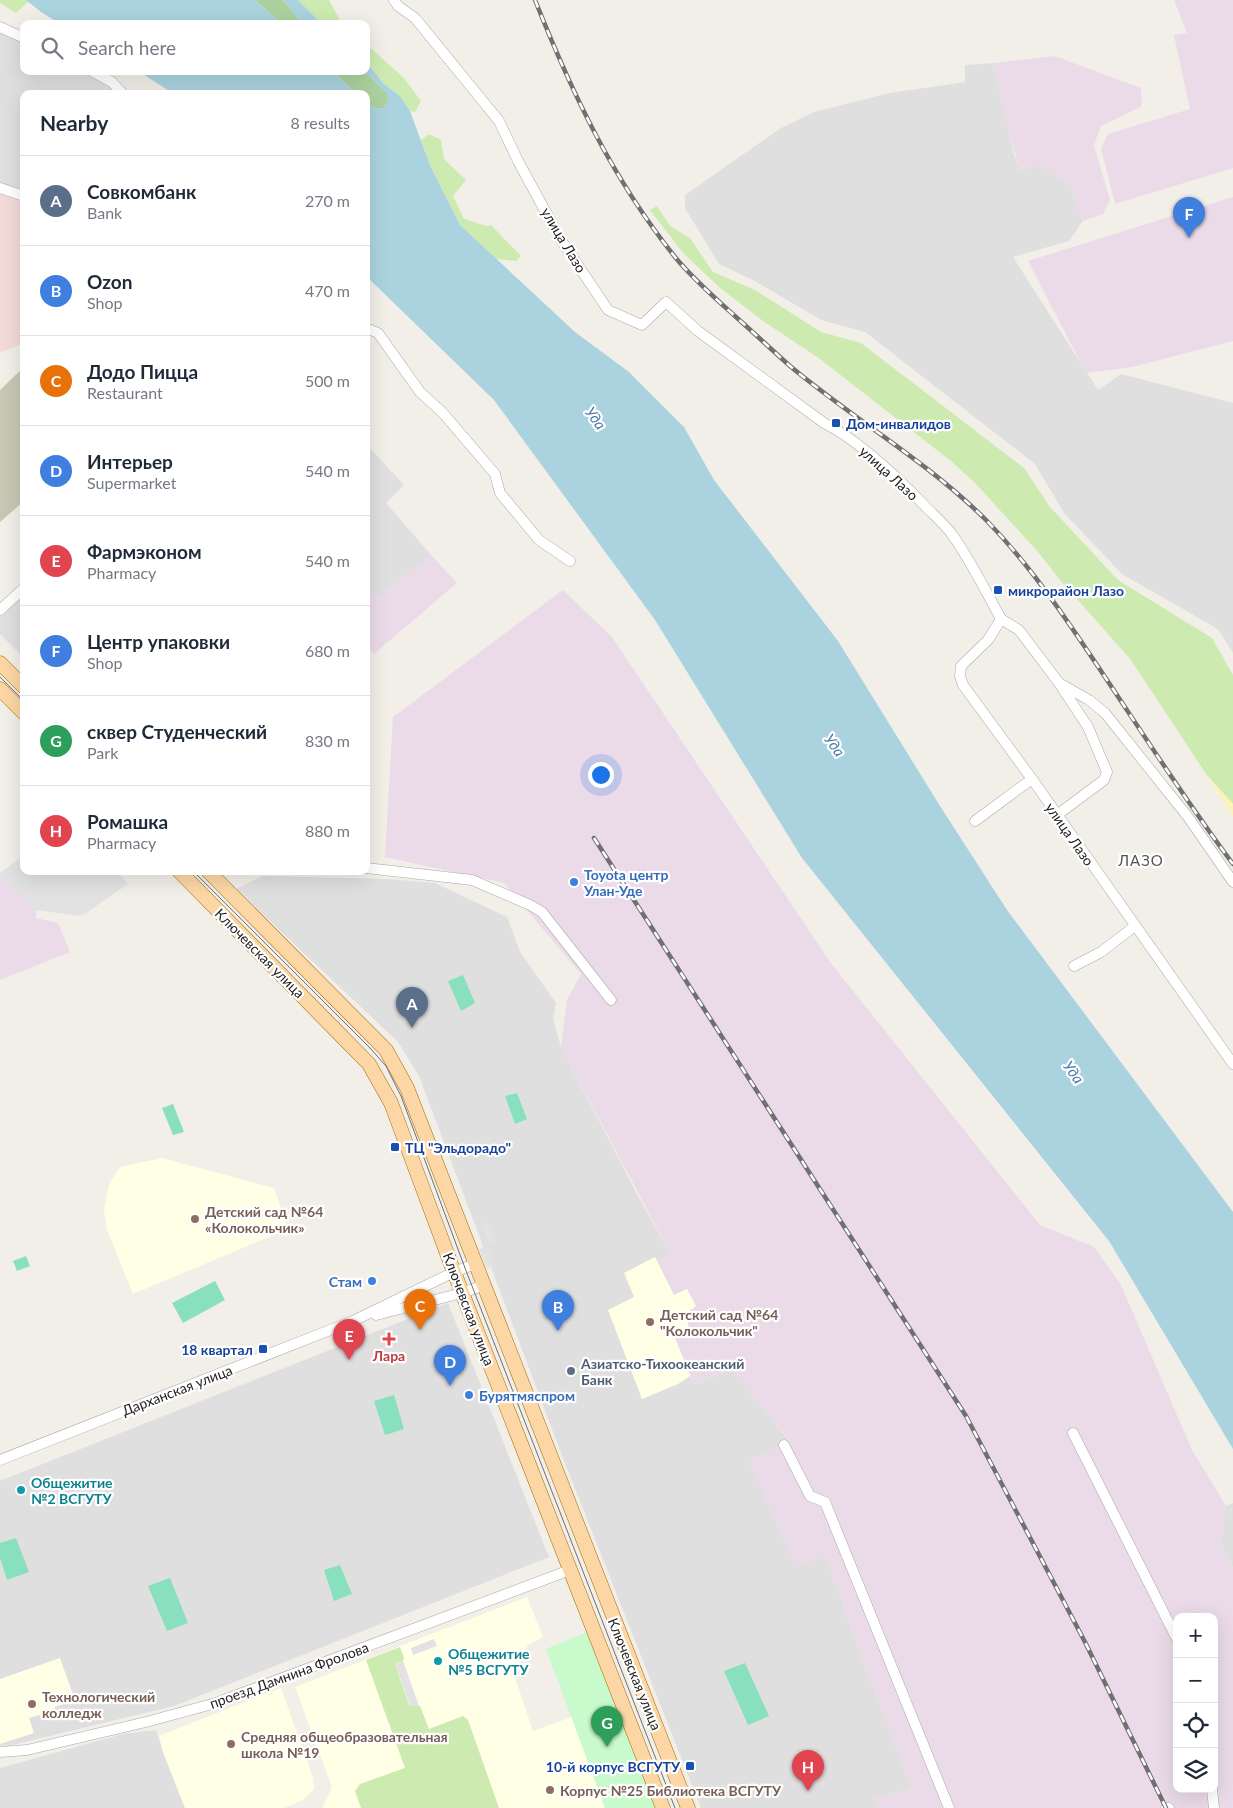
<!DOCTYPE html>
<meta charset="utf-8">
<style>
:root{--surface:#fff;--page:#f2f2f3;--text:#1f2937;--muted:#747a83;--line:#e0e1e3;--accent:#d40000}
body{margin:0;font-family:Lato,sans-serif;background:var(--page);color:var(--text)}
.controls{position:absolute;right:15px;bottom:15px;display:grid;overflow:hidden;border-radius:10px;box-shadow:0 5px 20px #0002}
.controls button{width:45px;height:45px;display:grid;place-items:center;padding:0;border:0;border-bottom:1px solid var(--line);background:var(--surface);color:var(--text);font:25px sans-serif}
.you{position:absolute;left:600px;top:774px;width:18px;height:18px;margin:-12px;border:4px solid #fff;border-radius:50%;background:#1a73e8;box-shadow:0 0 0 8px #1a73e833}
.badge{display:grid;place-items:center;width:32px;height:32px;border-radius:50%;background:var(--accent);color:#fff;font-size:16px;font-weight:700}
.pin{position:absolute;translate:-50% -41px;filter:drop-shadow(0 1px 2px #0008)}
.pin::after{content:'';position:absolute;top:26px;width:18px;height:15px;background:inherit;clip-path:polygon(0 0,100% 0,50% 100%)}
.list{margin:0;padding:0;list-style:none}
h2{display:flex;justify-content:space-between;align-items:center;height:65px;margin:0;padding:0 20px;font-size:21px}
h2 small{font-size:16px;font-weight:400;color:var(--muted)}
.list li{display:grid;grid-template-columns:32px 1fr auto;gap:15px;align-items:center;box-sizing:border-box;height:90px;padding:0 20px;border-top:1px solid var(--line)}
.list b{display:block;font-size:19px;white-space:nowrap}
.list p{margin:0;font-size:16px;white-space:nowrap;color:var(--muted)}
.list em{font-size:16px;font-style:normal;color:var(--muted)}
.icon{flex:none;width:28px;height:28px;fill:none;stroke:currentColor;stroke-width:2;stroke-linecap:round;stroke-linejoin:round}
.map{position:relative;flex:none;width:1233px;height:1808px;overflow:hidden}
.search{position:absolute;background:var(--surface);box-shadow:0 5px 20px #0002;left:20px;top:20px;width:350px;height:55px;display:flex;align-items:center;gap:12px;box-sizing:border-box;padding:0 18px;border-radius:10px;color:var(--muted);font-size:19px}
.panel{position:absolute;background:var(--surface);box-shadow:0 5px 20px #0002;left:20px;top:90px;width:350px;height:785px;border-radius:10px}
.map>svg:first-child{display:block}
.residential{fill:#e0dfdf}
.commercial{fill:#f2dad9}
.industrial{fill:#ebdbe8;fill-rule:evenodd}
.education{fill:#ffffe5}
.construction{fill:#c7c7b4}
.grass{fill:#cdebb0}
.forest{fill:#add19e}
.sand{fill:#fff1ba}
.park{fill:#c8facc}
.pitch{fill:#88e0be}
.parking{fill:#e2e2e2}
.water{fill:#aad3df}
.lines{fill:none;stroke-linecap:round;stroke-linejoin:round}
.minor-casing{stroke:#a9a9a9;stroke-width:11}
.major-casing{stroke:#a06b00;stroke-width:15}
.minor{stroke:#fff;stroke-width:10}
.major{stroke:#fcd6a4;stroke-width:14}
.tram{stroke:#707070;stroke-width:1}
.rail-casing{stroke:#707070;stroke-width:4.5}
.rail{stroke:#fff;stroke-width:2.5;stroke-dasharray:8;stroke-linecap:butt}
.transit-dot{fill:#1a4fb4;stroke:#fff;stroke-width:2}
.shop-dot{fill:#3f7fe0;stroke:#fff;stroke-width:2}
.education-dot{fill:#8d6e63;stroke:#fff;stroke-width:2}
.health-dot{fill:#e0444e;stroke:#fff;stroke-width:2}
.service-dot{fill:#5c6f8a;stroke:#fff;stroke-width:2}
.culture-dot{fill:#0f9aa8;stroke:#fff;stroke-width:2}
.labels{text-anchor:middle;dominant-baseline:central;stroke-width:4.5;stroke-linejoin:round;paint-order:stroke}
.street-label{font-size:14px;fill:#222;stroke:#fff}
.transit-label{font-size:14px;font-weight:bold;fill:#164399;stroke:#fff;text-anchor:start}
.shop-label{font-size:14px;font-weight:bold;fill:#366cbe;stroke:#fff;text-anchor:start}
.education-label{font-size:14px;font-weight:bold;fill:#785e54;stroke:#fff;text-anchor:start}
.health-label{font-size:14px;font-weight:bold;fill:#be3a42;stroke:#fff}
.service-label{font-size:14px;font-weight:bold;fill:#4e5e75;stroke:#fff;text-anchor:start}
.culture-label{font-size:14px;font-weight:bold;fill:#0d838f;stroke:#fff;text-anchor:start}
.water-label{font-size:15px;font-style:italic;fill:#4a7aab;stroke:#fff}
.neighbourhood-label{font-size:15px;letter-spacing:1px;fill:#555;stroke:#fff}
</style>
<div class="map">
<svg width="1233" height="1808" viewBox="0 0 1233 1808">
<rect width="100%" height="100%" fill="#f2efe9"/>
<!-- residential -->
<g class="residential">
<polygon points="0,27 24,40 24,71 83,71 126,94 24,94 24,193 0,188"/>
<polygon points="993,63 1014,154 1020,170 1039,164 1071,186 1083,221 1069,241 1013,257 1098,390 1121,374 1233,403 1233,653 1218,629 1122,574 1064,513 1035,464 865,332 821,320 753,280 719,264 685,208 685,195 781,128 814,112 890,93 965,82 965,65"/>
<polygon points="366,444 404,485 386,503 431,555 380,597 366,584"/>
<polygon points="24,586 24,658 0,634 0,609"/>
<polygon points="263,876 388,879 435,883 507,917 520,952 556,1003 553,1019 561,1047 637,1194 670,1253 657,1261 655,1257 634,1297 642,1398 678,1384 690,1376 694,1384 728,1370 743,1383 790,1442 749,1461 826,1556 857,1644 912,1788 874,1800 877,1808 701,1808 561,1453 419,1076 398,1042 236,889"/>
<polygon points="448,1303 549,1557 174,1706 8,1746 0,1745 0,1481"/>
<polygon points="1233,1503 1233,1568 1220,1545 1226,1506"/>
<polygon points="156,1730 163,1752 185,1808 0,1808 0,1768 123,1734"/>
</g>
<!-- commercial -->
<polygon class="commercial" points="0,194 24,202 24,343 0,353"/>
<!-- industrial -->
<g class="industrial">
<polygon points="1174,0 1233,0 1233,168 1115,204 1101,149 1108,134 1190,109 1174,35 1187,33"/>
<polygon points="1055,56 1141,88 1142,106 1101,126 1094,146 1110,200 1103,214 1083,221 1071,186 1039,164 1020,170 1007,126 993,63"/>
<polygon points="1233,197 1233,341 1132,367 1086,373 1028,261"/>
<polygon points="431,555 457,583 374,654 366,645 366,584 380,597"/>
<path d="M 563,590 L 612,637 L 830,962 L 1040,1225 L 1094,1247 L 1121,1285 L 1192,1450 L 1226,1506 L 1220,1545 L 1233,1568 L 1233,1808 L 877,1808 L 874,1800 L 912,1788 L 857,1644 L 826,1556 L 796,1566 L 748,1461 L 790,1441 L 743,1384 L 728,1370 L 694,1384 L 675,1338 L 685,1314 L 695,1306 L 687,1289 L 674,1296 L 657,1261 L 670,1253 L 561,1047 L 567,1000 L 581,974 L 504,883 L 385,857 L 393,717 ZM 1177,1617 L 1214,1617 L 1214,1789 L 1177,1789 Z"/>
<polygon points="0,877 15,891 19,890 36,910 36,918 58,923 70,952 0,980"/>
</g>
<!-- education -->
<g class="education">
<polygon points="162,1158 274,1188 288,1229 133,1294 107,1230 104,1210 109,1184 120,1167"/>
<polygon points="655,1257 674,1295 687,1289 696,1306 685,1314 690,1331 675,1338 690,1376 678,1384 642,1399 608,1310 634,1297 624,1273"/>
<polygon points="527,1597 543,1637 528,1645 513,1672 533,1731 572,1717 605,1808 322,1808 332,1787 295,1687"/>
<polygon points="60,1658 75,1700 55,1707 55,1710 29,1718 34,1733 0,1744 0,1679"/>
<polygon points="281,1688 313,1777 314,1789 303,1800 284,1808 185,1808 163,1752 159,1736"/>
</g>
<!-- construction -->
<polygon class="construction" points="24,367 24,501 0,522 0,390"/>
<!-- grass -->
<g class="grass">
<polygon points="0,0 26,0 28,2 16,13 0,3"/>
<polygon points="298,0 329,0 342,24 322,24"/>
<polygon points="366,44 404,78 421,101 415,112 410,111 400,96 384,84 366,62"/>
<polygon points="429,134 441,140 444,159 466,180 453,196 464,219 487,226 491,225 521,256 516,261 496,259 460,225 430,165 421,140"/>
<polygon points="657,206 670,226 690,238 713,272 755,290 821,332 861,343 1024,468 1050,507 1118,580 1212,638 1233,675 1233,804 1206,774 1131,660 1060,580 1038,552 976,484 951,461 820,359 763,321 720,288 683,253 650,210"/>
<polygon points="400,1647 404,1658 403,1661 395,1664 409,1705 420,1706 429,1729 463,1716 468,1720 499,1808 361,1808 355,1791 360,1784 405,1768 366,1660"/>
</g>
<!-- forest -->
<g class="forest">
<polygon points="255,0 283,0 303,24 282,24"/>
<polygon points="333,71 362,71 373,79 388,94 388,101 384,108 378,109 368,106 366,94 356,94"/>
</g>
<!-- sand -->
<polygon class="sand" points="1206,774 1233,804 1233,817"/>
<!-- park -->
<polygon class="park" points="587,1632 656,1808 605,1808 546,1649"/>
<!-- pitch -->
<g class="pitch">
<polygon points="463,975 475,1003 461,1011 448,981"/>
<polygon points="517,1093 527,1119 515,1124 505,1096"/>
<polygon points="173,1104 184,1132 173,1135 162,1108"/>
<polygon points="26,1256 30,1266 17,1271 13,1261"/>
<polygon points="215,1281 225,1300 183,1323 172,1303"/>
<polygon points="394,1395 404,1429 385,1435 374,1401"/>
<polygon points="16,1538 29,1572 7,1580 0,1558 0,1543"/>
<polygon points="340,1565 352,1594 334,1601 324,1570"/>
<polygon points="170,1578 188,1623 167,1631 148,1586"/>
<polygon points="745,1663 769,1716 748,1725 724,1671"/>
</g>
<!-- parking -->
<g class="parking">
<polygon points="24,855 24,871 116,871 128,884 86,913 79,916 36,910 19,890 16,892 0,877 0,873"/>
<polygon points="487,1222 495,1242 489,1244 481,1224"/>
<polygon points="487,1246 494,1266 487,1269 479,1249"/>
<polygon points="434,1639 437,1646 413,1655 411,1648"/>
<polygon points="403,1661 419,1706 410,1706 395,1664"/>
</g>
<!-- water -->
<g class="water">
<polygon points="26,0 255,0 282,24 60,24 41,12"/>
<polygon points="283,0 298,0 322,24 303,24"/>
<polygon points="366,62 384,84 400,96 410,111 430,165 460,225 575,332 629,372 684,427 714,480 838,641 940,806 1007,910 1233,1212 1233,1449 1109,1241 802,858 655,620 494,400 366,276 366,104 378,109 384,108 388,101 387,94 373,79 362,71 366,71"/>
<polygon points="138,71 333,71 356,94 174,94"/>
</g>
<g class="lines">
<defs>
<g id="minor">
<path d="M 394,0 L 398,6 L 415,18 L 499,121 L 518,161 L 561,240 L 608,310 L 642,325 L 666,302 L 698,331 L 824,423 C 859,440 900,480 927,508 C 935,516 944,524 951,533 C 970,559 985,590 1001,619"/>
<polyline points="0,27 24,38"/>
<polyline points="92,71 112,82 123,94"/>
<polyline points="0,188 24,196"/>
<polyline points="366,328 378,333 420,392 443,413 495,474 500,493 539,540 570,561"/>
<polyline points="0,610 24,588"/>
<polyline points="1001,619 988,640 961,666 960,676 963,685 1032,779 1233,1064"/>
<polyline points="1001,619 1019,630 1059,683 1088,727 1107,772 1104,780 1057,815"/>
<polyline points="1059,683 1089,700 1105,713 1188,817 1233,882"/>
<polyline points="975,821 1032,779"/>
<polyline points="366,868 472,880 530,905 542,912 611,1000"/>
<polyline points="1074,966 1101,952 1135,926"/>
<polyline points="376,1315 462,1293 484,1285"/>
<polyline points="1073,1433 1177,1639"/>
<polyline points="784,1445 810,1496 825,1502 949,1808"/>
<polyline points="0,1460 353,1321 454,1272 475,1264"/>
<polyline points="0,1752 27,1750 146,1722 216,1703 570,1570"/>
<polyline points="1212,1789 1214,1808"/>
<polyline points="1166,1808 1169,1808"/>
</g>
<g id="major">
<polyline points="0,663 24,687"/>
<polyline points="0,689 24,713"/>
<polyline points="179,871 369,1064 391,1103 454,1272 663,1808"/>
<polyline points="208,871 386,1050 407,1088 688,1808"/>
</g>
</defs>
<!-- minor casing -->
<use href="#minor" class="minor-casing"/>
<!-- major casing -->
<use href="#major" class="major-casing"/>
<!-- minor -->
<use href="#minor" class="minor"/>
<!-- major -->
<use href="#major" class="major"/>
<!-- tram -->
<g class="tram">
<polyline points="0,677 24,701"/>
<polyline points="193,871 370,1048 386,1066 401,1096 465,1268 675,1808"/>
</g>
<defs>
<g id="rail">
<path d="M 535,0 C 572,93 612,178 675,257 C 693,279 715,298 736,317 C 754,333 772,350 790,366 C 853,419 927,461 986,520 C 1032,567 1069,623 1105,677 C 1147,740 1188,804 1233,864"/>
<polyline points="594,838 966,1416 1085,1642 1166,1808"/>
</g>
</defs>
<!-- rail casing -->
<use href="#rail" class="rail-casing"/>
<!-- rail -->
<use href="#rail" class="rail"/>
</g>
<!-- markers -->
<g class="transit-dot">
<rect x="831" y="418" width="10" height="10" rx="2.5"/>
<rect x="993" y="585" width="10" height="10" rx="2.5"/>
<rect x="390" y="1142" width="10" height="10" rx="2.5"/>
<rect x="258" y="1344" width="10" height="10" rx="2.5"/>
<rect x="685" y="1761" width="10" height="10" rx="2.5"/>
</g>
<g class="shop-dot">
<circle cx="574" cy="882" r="5"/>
<circle cx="372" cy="1281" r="5"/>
<circle cx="469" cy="1395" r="5"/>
</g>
<g class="education-dot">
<circle cx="195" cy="1219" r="5"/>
<circle cx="650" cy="1322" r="5"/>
<circle cx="32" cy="1704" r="5"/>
<circle cx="231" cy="1744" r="5"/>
<circle cx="550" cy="1790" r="5"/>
</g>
<path class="health-dot" d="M386.5 1331.5h5v5h5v5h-5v5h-5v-5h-5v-5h5z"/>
<circle class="service-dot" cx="571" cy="1371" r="5"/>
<g class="culture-dot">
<circle cx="21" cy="1490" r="5"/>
<circle cx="438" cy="1661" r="5"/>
</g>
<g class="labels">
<!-- street labels -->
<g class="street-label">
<text transform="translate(564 240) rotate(59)">улица Лазо</text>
<text transform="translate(889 473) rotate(42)">улица Лазо</text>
<text transform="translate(1070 834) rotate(55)">улица Лазо</text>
<text transform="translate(260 953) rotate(45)">Ключевская улица</text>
<text transform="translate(469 1309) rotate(69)">Ключевская улица</text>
<text transform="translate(177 1390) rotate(-21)">Дарханская улица</text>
<text transform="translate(635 1674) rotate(68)">Ключевская улица</text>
<text transform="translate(289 1675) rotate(-20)">проезд Дамнина Фролова</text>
</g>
<!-- transit labels -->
<g class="transit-label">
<text x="846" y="423">Дом-инвалидов</text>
<text x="1008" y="590">микрорайон Лазо</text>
<text x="405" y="1147">ТЦ "Эльдорадо"</text>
<text x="253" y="1349" text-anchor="end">18 квартал</text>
<text x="680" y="1766" text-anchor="end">10-й корпус ВСГУТУ</text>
</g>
<!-- shop labels -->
<g class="shop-label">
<text x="584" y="874">Toyota центр<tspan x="584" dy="16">Улан-Уде</tspan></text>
<text x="362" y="1281" text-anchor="end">Стам</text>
<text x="479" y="1395">Бурятмяспром</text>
</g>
<!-- education labels -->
<g class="education-label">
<text x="205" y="1211">Детский сад №64<tspan x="205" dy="16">«Колокольчик»</tspan></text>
<text x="660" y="1314">Детский сад №64<tspan x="660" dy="16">"Колокольчик"</tspan></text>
<text x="42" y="1696">Технологический<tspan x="42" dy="16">колледж</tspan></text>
<text x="241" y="1736">Средняя общеобразовательная<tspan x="241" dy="16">школа №19</tspan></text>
<text x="560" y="1790">Корпус №25 Библиотека ВСГУТУ</text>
</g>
<!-- health labels -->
<g class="health-label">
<text x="389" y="1355">Лара</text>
</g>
<!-- service labels -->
<g class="service-label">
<text x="581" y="1363">Азиатско-Тихоокеанский<tspan x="581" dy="16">Банк</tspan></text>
</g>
<!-- culture labels -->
<g class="culture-label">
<text x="31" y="1482">Общежитие<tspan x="31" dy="16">№2 ВСГУТУ</tspan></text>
<text x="448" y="1653">Общежитие<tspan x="448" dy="16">№5 ВСГУТУ</tspan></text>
</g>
<!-- water labels -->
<g class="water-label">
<text transform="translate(596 418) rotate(54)">Уда</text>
<text transform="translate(835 745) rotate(54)">Уда</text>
<text transform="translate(1074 1072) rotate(55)">Уда</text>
</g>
<!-- neighbourhood labels -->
<g class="neighbourhood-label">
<text x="1141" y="860">ЛАЗО</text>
</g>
</g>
</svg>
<div class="controls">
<button>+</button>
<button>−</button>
<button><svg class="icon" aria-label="locate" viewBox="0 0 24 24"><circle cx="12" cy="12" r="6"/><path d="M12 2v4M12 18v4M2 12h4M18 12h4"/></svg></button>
<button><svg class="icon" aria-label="layers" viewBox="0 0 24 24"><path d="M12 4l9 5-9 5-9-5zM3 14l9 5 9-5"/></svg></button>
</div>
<div class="you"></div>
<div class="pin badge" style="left:412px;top:1028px;background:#5c6f8a">A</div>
<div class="pin badge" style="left:558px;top:1331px;background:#3f7fe0">B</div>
<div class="pin badge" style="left:420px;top:1330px;background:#e8710a">C</div>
<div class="pin badge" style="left:450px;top:1386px;background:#3f7fe0">D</div>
<div class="pin badge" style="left:349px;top:1360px;background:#e0444e">E</div>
<div class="pin badge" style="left:1189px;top:238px;background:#3f7fe0">F</div>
<div class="pin badge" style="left:607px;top:1747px;background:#2e9e5b">G</div>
<div class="pin badge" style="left:808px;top:1791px;background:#e0444e">H</div>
<div class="search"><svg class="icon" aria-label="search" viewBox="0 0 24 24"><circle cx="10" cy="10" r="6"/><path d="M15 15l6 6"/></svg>Search here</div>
<section class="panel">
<h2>Nearby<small>8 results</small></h2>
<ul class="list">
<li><span class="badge" style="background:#5c6f8a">A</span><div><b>Совкомбанк</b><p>Bank</p></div><em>270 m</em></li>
<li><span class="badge" style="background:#3f7fe0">B</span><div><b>Ozon</b><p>Shop</p></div><em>470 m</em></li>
<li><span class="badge" style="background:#e8710a">C</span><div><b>Додо Пицца</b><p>Restaurant</p></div><em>500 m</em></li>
<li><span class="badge" style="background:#3f7fe0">D</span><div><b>Интерьер</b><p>Supermarket</p></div><em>540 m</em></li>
<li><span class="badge" style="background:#e0444e">E</span><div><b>Фармэконом</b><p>Pharmacy</p></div><em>540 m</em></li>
<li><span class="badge" style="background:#3f7fe0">F</span><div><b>Центр упаковки</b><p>Shop</p></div><em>680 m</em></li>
<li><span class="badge" style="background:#2e9e5b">G</span><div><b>сквер Студенческий</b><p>Park</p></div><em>830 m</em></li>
<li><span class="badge" style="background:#e0444e">H</span><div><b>Ромашка</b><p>Pharmacy</p></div><em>880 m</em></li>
</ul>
</section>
</div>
